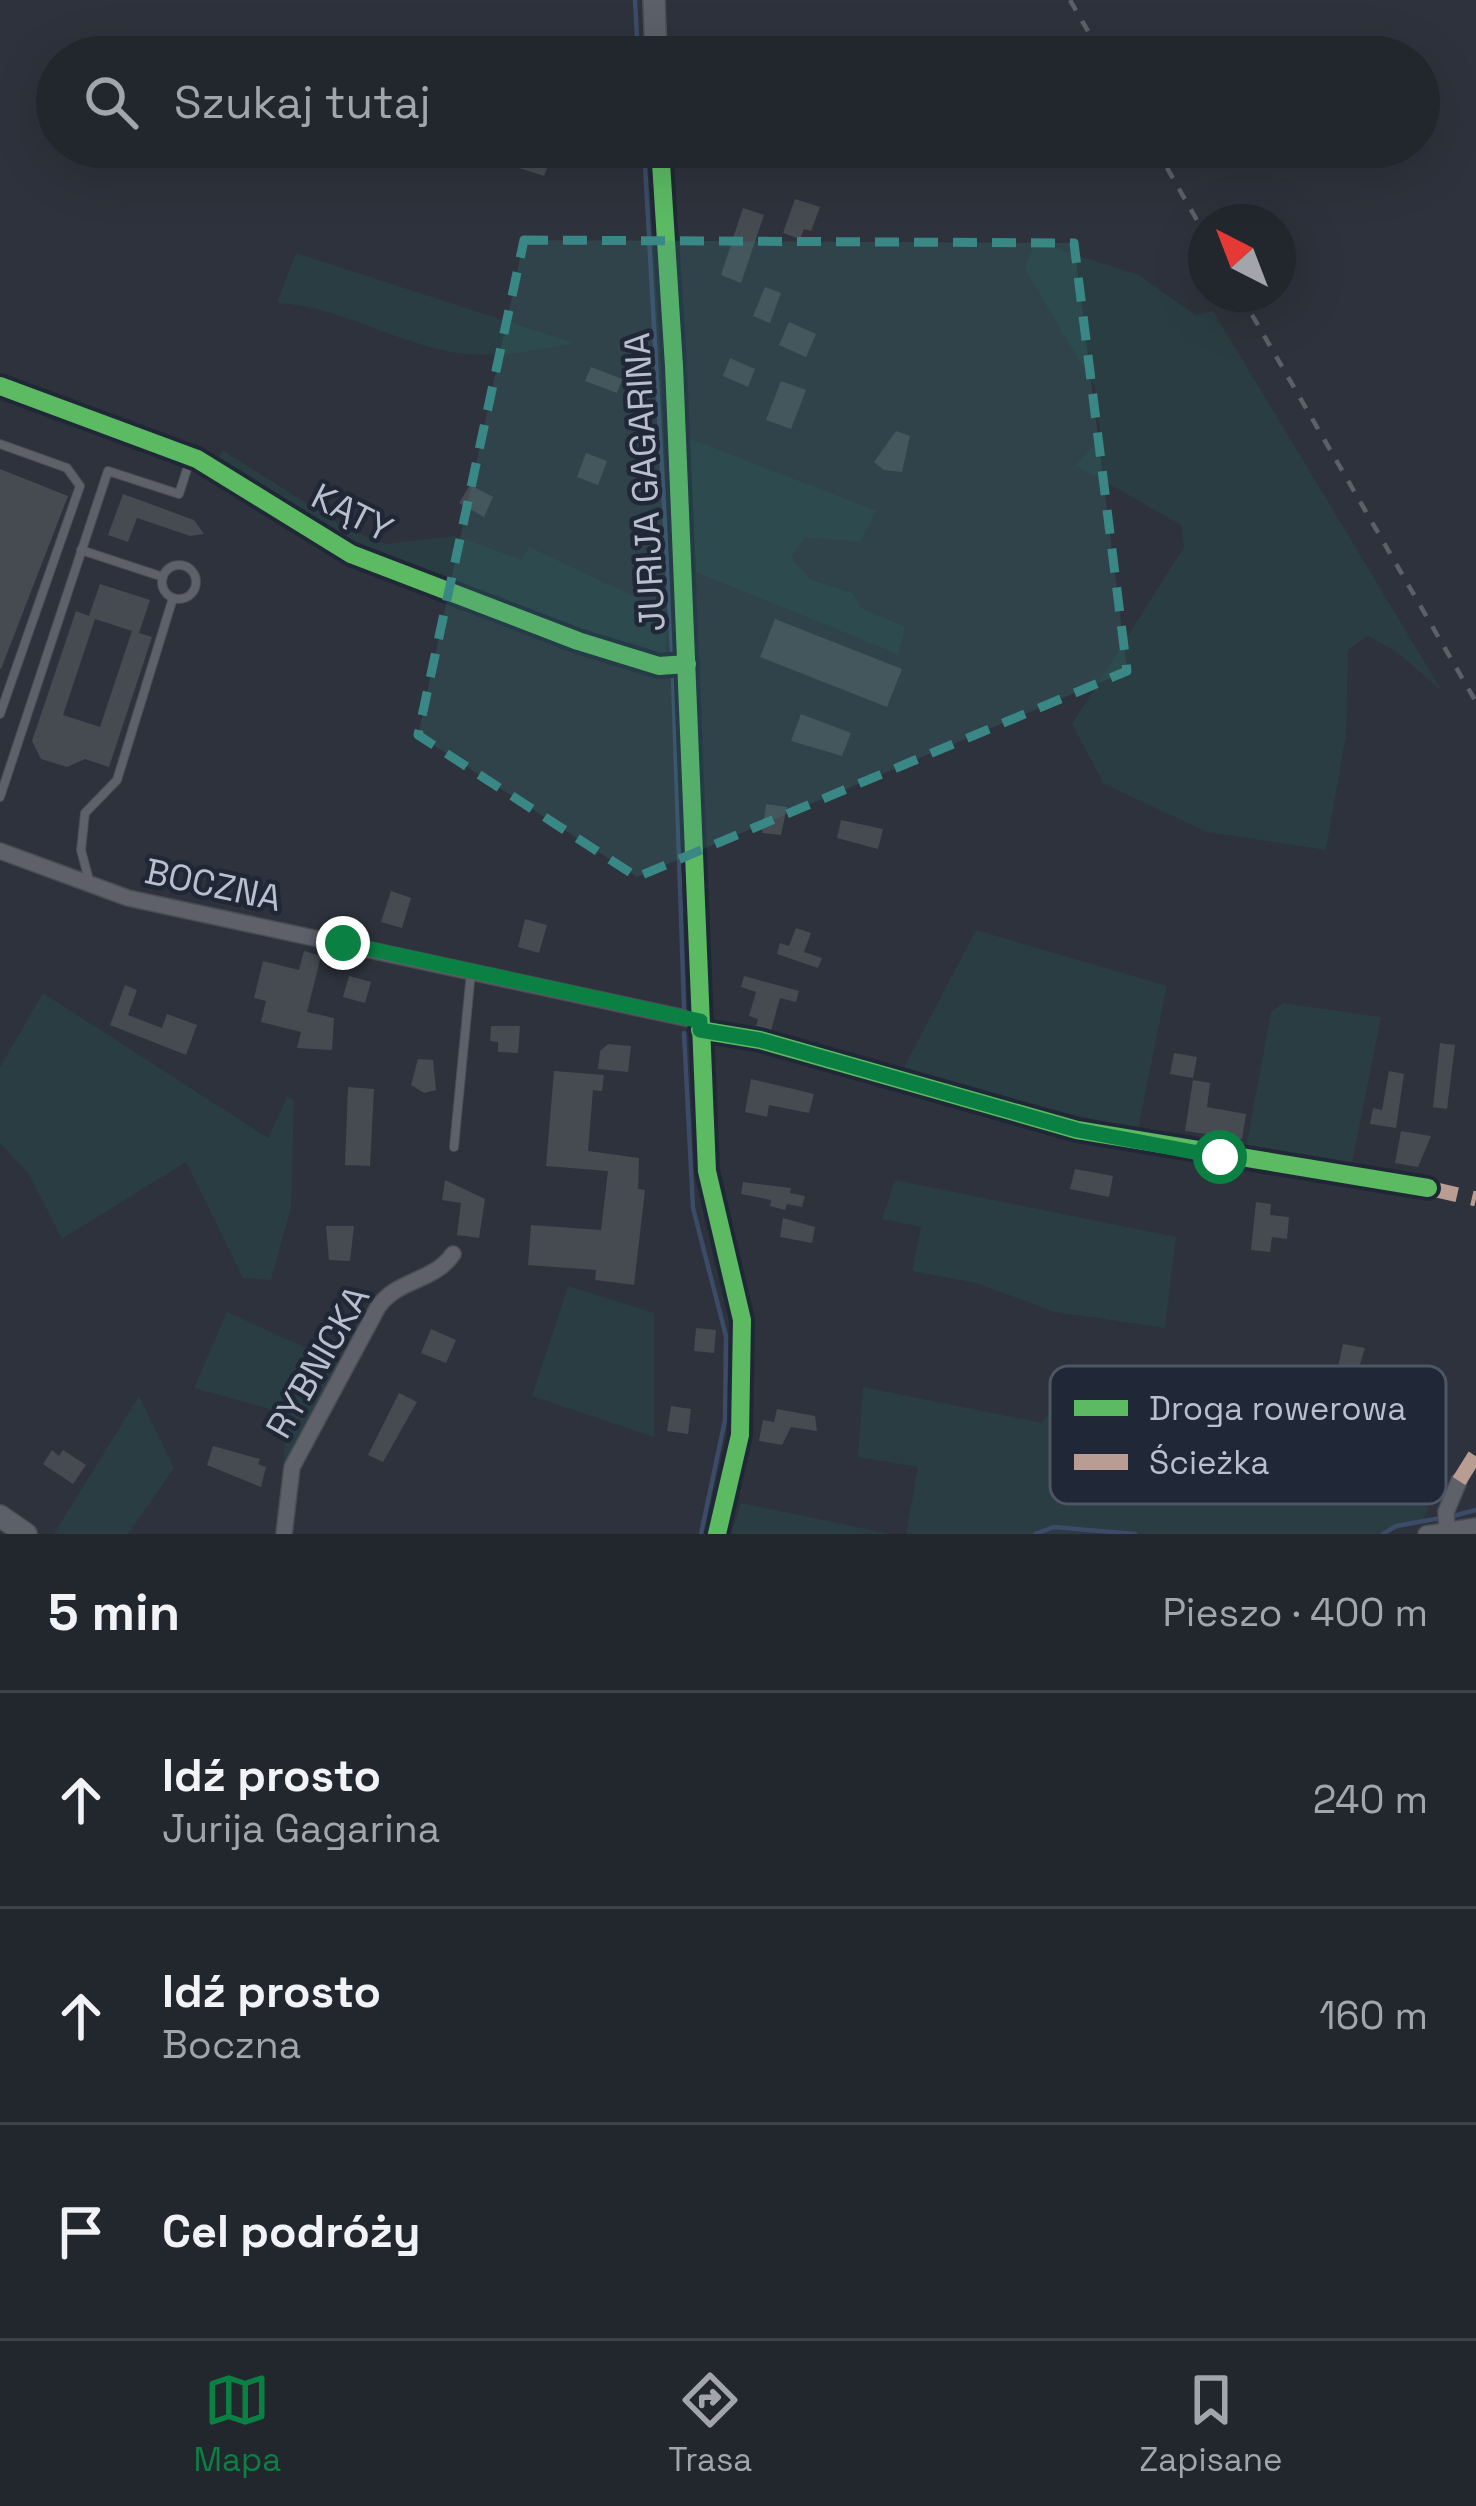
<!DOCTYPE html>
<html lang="pl">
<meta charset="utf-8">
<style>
:root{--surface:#22262d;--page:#2e3239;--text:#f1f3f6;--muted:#a2a5aa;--line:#3f4349;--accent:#0b8043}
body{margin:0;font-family:"Space Grotesk",sans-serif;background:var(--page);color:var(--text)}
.compass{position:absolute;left:1188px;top:204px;width:108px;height:108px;border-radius:50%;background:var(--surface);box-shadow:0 12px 48px #0002;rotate:318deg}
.stop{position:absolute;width:36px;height:36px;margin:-27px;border:9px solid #0b8043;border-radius:50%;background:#fff}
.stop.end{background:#0b8043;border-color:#fff;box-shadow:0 3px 12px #0008}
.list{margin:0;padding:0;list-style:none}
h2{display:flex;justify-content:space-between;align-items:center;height:156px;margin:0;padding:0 48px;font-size:51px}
h2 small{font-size:39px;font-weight:400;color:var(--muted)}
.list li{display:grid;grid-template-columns:78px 1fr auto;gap:36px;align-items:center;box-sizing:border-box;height:216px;padding:0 48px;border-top:3px solid var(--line)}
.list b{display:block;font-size:45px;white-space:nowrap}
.list p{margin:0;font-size:39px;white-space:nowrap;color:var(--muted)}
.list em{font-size:39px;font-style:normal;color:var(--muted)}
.icon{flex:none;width:66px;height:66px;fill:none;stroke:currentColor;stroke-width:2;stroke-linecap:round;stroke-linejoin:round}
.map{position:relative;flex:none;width:1476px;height:1534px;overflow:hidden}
.search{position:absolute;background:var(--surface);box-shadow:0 12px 48px #0002;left:36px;right:36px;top:36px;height:132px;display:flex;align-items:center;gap:30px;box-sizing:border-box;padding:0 42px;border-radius:66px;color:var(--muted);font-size:45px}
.sheet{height:804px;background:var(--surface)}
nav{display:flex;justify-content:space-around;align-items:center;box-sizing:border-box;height:168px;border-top:3px solid var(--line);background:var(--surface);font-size:33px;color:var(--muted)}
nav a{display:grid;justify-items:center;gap:6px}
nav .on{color:var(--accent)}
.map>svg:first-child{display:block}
.green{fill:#2a3d42}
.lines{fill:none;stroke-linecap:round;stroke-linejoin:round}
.stream{stroke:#3c4b67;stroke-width:4.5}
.building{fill:#464b52;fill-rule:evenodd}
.lane-casing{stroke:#4a4d54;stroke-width:10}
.street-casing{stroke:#4a4d54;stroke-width:18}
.secondary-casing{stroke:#4a4d54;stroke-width:24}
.lane{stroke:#5e616a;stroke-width:8}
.street{stroke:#5e616a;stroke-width:15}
.secondary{stroke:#5c6068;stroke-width:21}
.rail{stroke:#5c6068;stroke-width:4.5;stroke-dasharray:12 12;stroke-linecap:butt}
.quiet{stroke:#b99d93;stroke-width:15;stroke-dasharray:30 15;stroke-linecap:butt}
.cycleway-casing{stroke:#202837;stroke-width:26}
.cycleway{stroke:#5cba63;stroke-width:18}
.route{stroke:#0b8043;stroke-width:15}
.marked{fill:#3a8886;fill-opacity:0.2;stroke:#3a8886;stroke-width:9;stroke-dasharray:24 15;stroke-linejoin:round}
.labels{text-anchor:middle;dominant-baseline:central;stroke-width:9;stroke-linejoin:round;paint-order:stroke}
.street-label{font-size:36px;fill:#b9bfcc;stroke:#202837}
.key{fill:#202837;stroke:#4e5564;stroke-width:3}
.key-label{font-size:33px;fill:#b9bfcc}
</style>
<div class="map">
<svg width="1476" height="1534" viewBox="0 0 1476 1534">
<rect width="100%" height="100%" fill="#2d323c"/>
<!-- green -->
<g class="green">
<polygon points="1035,242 1139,275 1195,315 1213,311 1442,691 1397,652 1368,636 1348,650 1346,735 1326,850 1207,832 1104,784 1072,724 1184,547 1181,525 1076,465 1101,437 1095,387 1025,269"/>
<path d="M 296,253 L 574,343 C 531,351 490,360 446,351 C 388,339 337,306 277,303 Z"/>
<polygon points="690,439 876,511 860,542 805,537 791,557 810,580 852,593 861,608 905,627 898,654 696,572"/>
<polygon points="222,450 348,529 385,544 455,536 522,560 529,547 666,612 666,654 653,659 486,602 337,541 217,465"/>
<polygon points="976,930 1167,986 1138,1130 901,1073"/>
<polygon points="43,993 268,1138 287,1097 294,1100 291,1208 271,1280 243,1278 186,1162 62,1239 29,1174 0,1143 0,1067"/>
<polygon points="1283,1003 1381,1017 1352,1164 1246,1148 1271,1012"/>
<polygon points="895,1180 1176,1237 1165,1328 1055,1312 976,1283 912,1271 921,1227 882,1219"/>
<polygon points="568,1286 654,1313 654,1437 532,1396"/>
<polygon points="227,1312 342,1364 284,1476 285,1433 269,1409 194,1388"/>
<polygon points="863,1387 1042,1423 1051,1409 1264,1427 1340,1445 1341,1473 1429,1508 1422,1521 1384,1534 906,1534 918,1467 858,1457"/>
<polygon points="139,1396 174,1468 128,1534 54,1534"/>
<polygon points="741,1503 890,1534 731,1534"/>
</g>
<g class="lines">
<!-- stream -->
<g class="stream">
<polyline points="635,0 638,57"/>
<polyline points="644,147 672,651"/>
<polyline points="673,677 684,1008"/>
<polyline points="684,1033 693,1208 726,1336 725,1420 701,1534"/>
<polyline points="1453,1516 1476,1510"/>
<polyline points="1035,1534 1054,1527 1135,1534"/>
<polyline points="1383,1534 1396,1526 1441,1518"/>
</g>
</g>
<!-- building -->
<g class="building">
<polygon points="489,147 531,158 535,147 553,153 544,176 485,157"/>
<polygon points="795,199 820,207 811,231 804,229 800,239 783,233"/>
<polygon points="743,208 764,215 741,283 721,275"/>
<polygon points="765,287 781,293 770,323 753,316"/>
<polygon points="789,322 816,334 806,357 779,345"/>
<polygon points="730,358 755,369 748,387 723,376"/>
<polygon points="591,367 622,379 617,393 585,381"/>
<polygon points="781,381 806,390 791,429 766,420"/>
<polygon points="896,431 910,436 902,472 884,470 874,462"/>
<polygon points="586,453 607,461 598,485 577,477"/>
<polygon points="0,469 68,496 1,669 0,668"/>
<polygon points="470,485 493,497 484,517 459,503"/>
<polygon points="123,494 194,520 204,534 190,536 137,518 128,542 108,535"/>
<path d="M 100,584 L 150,600 L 139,633 L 152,637 L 109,767 L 85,759 L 67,767 L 41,759 L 32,741 L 76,611 L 89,616 ZM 95,619 L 132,631 L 100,727 L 63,715 Z"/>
<polygon points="775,619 902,669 887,707 760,657"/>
<polygon points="801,714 851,733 842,756 791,741"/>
<polygon points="766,804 787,807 781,835 762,833"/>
<polygon points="841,820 883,829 878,849 837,838"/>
<polygon points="391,891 411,898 402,928 381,922"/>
<polygon points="525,919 547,925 539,953 518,947"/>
<polygon points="796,928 811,933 804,952 822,958 818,968 777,954 780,943 789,946"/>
<polygon points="304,951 321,956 307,1012 334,1018 332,1050 297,1048 301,1032 261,1022 266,1001 254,998 263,961 299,970"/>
<polygon points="349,976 371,982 365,1003 343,997"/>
<polygon points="744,976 799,991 796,1002 780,998 771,1031 756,1026 758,1019 749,1016 756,992 741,987"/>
<polygon points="125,985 137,990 128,1015 162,1028 167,1014 197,1025 186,1055 110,1025"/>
<polygon points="491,1026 520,1026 518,1053 498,1052 498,1042 490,1041"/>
<polygon points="1440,1043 1455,1045 1447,1109 1433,1107"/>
<polygon points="608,1044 631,1046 628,1072 598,1069 600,1051"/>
<polygon points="1174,1053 1197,1057 1193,1078 1170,1074"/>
<polygon points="418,1059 433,1060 436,1090 424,1093 411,1085"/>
<polygon points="554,1071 604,1075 602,1091 593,1090 588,1151 639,1158 638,1189 645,1190 634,1285 595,1280 596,1270 528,1265 531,1225 601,1230 608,1171 546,1166"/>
<polygon points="1389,1071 1404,1074 1396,1128 1370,1124 1373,1108 1382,1110"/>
<polygon points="751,1079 814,1094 809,1113 769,1105 767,1117 745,1112"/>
<polygon points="1193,1080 1210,1083 1207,1107 1246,1114 1242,1139 1185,1131"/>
<polygon points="348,1087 374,1089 370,1166 345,1165"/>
<polygon points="1401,1131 1431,1136 1418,1167 1395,1163"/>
<polygon points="1075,1169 1113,1176 1109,1197 1070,1189"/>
<polygon points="445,1180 485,1199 479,1238 457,1235 461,1203 442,1200"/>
<polygon points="743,1182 791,1188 790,1193 805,1196 802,1207 787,1204 785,1210 770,1206 771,1200 741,1194"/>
<polygon points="1256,1202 1271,1204 1270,1215 1289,1217 1287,1239 1272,1237 1270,1252 1251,1250"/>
<polygon points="783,1218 815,1227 812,1243 780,1237"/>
<polygon points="326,1226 354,1226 350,1261 329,1260"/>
<polygon points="696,1328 716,1330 714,1353 694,1351"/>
<polygon points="431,1329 456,1340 446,1363 421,1353"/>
<polygon points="1343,1344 1365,1348 1356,1377 1337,1372"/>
<polygon points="399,1393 417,1402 383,1462 368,1455"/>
<polygon points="671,1406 691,1409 688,1434 667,1431"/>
<polygon points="777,1409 815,1416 817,1431 791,1427 782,1445 759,1441 763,1420 774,1422"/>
<polygon points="213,1446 260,1459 258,1464 266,1467 261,1487 207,1465"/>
<polygon points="52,1450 59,1456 63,1450 86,1465 73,1484 43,1464"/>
</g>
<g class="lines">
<defs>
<g id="lane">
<polyline points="0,444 67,468 80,486 0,714"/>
<polyline points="81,550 163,577"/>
<circle cx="179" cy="582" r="17"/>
<polyline points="0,797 108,471 179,494 191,457"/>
<polyline points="89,880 81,850 85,813 117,780 173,598"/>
<polyline points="454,1147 471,972"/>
</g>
<g id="street">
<polyline points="0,386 197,459 351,554 578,641 659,666 687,664"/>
<polyline points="0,851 128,898 699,1021"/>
<polyline points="700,1030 760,1040 1077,1130 1428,1188"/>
<polyline points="1447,1531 1446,1512 1459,1481"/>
<path d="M 284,1534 L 292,1467 L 378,1307 C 397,1279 434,1282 453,1254"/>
<polyline points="1426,1534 1476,1526"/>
</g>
<g id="secondary">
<polyline points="654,0 656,57"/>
<polyline points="660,147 674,366 707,1171 742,1320 740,1435 717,1534"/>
<polyline points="0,1516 26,1534"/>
</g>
</defs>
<!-- lane casing -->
<use href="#lane" class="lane-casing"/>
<!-- street casing -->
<use href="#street" class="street-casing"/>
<!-- secondary casing -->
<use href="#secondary" class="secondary-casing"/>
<!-- lane -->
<use href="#lane" class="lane"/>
<!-- street -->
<use href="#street" class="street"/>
<!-- secondary -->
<use href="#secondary" class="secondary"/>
<!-- rail -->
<g class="rail">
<polyline points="1070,0 1103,57"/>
<polyline points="1155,147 1206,236"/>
<polyline points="1240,294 1476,702"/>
</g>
<!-- quiet -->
<g class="quiet">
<polyline points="1428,1188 1476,1199"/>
<polyline points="1459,1481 1476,1454"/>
</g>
<defs>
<g id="cycleway">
<polyline points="660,147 674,366 707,1171 742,1320 740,1435 717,1534"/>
<polyline points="0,386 197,459 351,554 578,641 659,666 687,664"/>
<polyline points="700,1030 760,1040 1077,1130 1428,1188"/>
</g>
</defs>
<!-- cycleway casing -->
<use href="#cycleway" class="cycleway-casing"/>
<!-- cycleway -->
<use href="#cycleway" class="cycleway"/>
</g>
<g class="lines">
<!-- route -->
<polyline class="route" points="343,943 700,1021 700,1030 760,1040 1077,1130 1220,1157"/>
</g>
<!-- marked area -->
<path class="marked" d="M 524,240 L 1074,243 L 1127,671 L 637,877 L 418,735 Z"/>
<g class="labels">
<!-- street labels -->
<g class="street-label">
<text transform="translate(645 482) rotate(-93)">JURIJA GAGARINA</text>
<text transform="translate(352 513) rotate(27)">KĄTY</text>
<text transform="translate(213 885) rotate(12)">BOCZNA</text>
<text transform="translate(318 1362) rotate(-60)">RYBNICKA</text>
</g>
</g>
<!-- legend -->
<rect x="1050" y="1366" width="396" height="138" rx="18" class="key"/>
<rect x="1074" y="1400" width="54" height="16" fill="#5cba63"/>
<rect x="1074" y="1454" width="54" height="16" fill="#b99d93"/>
<g class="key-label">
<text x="1149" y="1420">Droga rowerowa</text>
<text x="1149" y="1474">Ścieżka</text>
</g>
</svg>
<svg class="compass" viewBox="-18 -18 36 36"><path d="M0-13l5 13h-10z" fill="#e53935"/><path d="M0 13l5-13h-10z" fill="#a2a5aa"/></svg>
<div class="stop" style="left:1220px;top:1157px"></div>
<div class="stop end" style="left:343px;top:943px"></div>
<div class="search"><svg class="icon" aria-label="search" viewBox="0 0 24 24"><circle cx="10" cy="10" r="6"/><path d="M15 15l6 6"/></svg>Szukaj tutaj</div>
</div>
<section class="sheet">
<h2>5 min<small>Pieszo · 400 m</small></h2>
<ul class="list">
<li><svg class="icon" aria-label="ahead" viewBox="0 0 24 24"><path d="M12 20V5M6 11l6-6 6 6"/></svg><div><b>Idź prosto</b><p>Jurija Gagarina</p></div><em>240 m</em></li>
<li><svg class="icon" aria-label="ahead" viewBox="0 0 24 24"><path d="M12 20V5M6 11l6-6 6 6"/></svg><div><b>Idź prosto</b><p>Boczna</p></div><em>160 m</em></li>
<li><svg class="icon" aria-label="arrive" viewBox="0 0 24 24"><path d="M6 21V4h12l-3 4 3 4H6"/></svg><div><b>Cel podróży</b></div></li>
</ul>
</section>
<nav>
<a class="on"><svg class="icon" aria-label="map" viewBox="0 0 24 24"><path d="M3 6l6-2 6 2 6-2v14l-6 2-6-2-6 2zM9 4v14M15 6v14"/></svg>Mapa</a>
<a><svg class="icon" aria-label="directions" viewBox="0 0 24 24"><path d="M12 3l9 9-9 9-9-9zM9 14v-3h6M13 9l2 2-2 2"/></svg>Trasa</a>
<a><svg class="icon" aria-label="saved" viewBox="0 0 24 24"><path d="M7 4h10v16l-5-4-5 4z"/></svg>Zapisane</a>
</nav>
